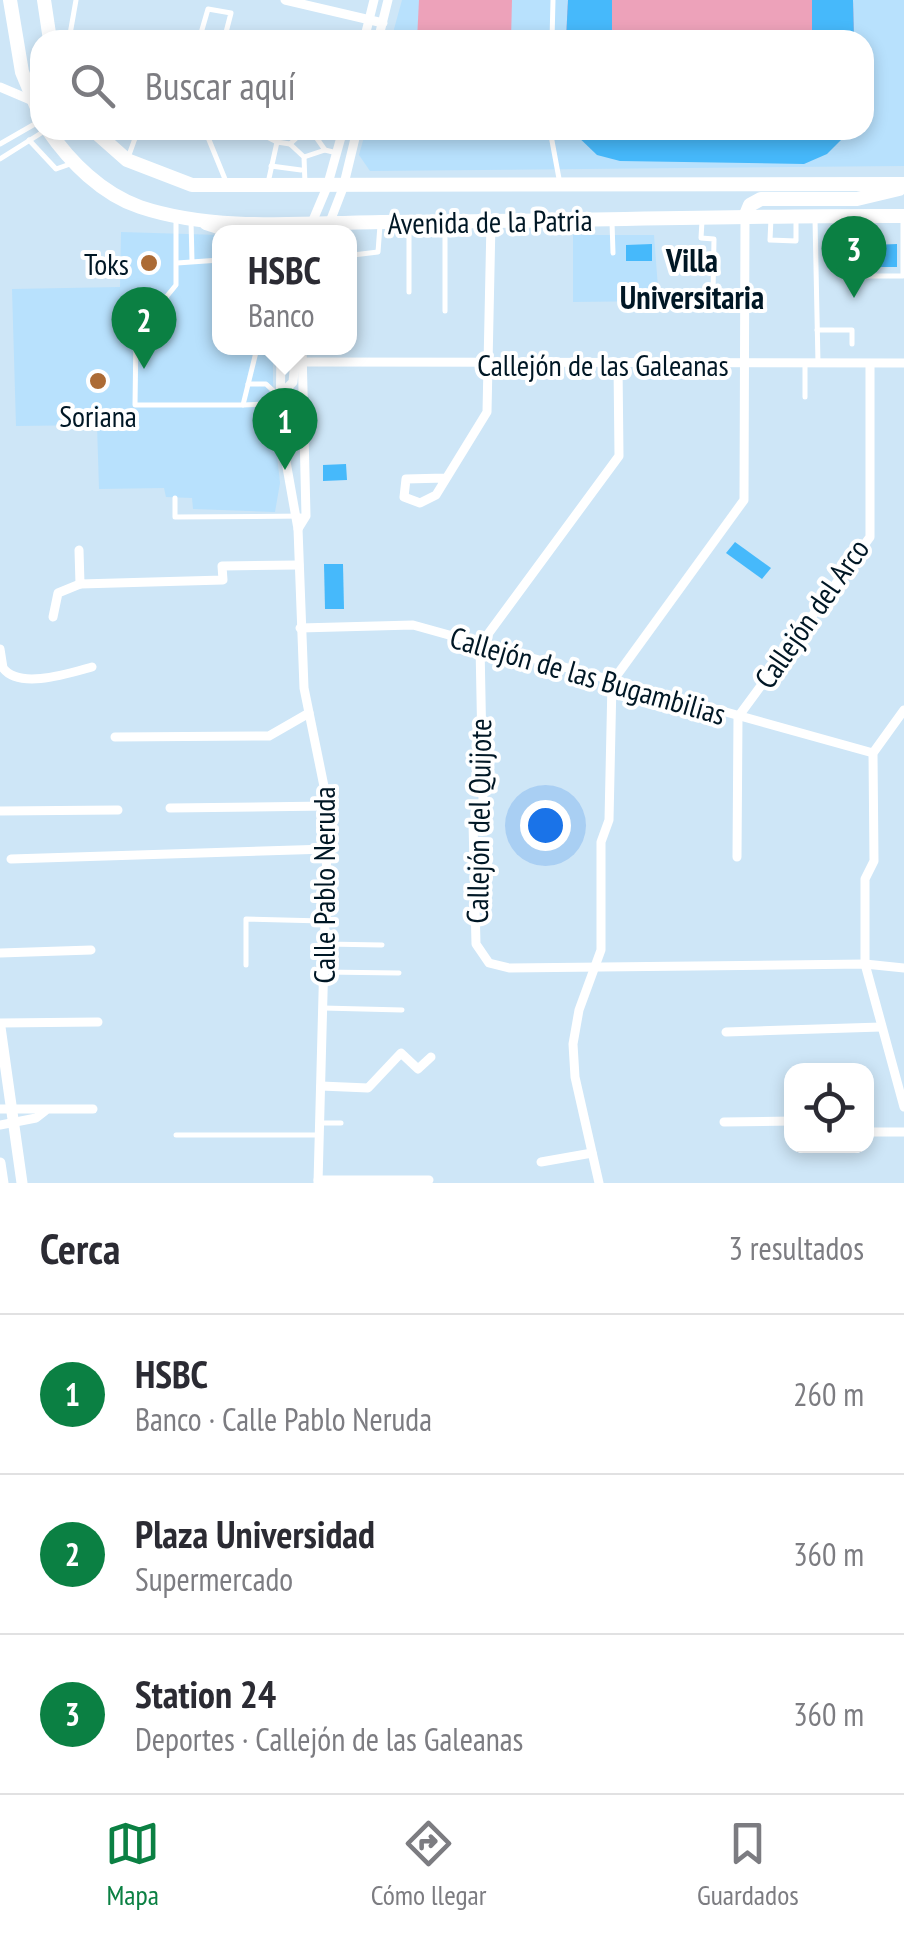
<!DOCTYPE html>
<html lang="es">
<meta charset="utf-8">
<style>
:root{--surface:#fff;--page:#f2f2f3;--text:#2b2b33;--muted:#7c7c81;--line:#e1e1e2;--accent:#0b8043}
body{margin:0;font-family:"PT Sans Narrow",sans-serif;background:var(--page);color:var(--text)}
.controls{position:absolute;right:30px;bottom:30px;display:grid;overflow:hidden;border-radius:20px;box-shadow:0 5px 15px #0003}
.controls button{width:90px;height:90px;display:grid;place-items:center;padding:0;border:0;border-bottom:2px solid var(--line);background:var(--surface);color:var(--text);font:50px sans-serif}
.you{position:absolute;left:545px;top:825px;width:35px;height:35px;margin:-25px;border:8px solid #fff;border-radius:50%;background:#1a73e8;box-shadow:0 0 0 15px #1a73e833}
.badge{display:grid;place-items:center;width:65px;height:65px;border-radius:50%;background:var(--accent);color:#fff;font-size:32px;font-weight:700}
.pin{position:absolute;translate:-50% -82px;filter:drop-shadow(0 2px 5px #0008)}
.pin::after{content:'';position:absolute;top:52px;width:35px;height:30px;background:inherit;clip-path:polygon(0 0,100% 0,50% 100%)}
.popup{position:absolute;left:212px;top:225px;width:145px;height:130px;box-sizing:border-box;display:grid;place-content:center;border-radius:20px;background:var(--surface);filter:drop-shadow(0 2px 8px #0005);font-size:32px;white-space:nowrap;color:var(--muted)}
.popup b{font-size:38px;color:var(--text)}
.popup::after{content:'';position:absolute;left:50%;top:100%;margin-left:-20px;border:20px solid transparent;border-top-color:var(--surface)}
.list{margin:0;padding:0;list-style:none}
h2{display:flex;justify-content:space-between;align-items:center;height:130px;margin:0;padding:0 40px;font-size:42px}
h2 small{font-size:32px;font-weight:400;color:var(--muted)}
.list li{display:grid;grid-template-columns:65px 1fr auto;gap:30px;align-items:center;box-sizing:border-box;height:160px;padding:0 40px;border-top:2px solid var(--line)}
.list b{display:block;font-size:38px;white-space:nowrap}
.list p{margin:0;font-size:32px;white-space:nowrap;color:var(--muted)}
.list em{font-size:32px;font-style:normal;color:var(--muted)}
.icon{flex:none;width:55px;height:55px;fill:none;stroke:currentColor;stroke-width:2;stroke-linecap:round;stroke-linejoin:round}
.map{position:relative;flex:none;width:904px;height:1183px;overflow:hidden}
.search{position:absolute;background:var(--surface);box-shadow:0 5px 15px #0003;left:30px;right:30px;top:30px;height:110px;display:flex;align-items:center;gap:25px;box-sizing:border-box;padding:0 35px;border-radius:30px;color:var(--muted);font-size:38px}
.sheet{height:610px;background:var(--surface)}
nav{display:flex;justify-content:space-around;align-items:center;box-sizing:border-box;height:140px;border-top:2px solid var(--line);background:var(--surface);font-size:28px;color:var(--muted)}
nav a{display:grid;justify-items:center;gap:5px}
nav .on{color:var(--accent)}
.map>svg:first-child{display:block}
.built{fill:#b8e1fd}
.green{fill:#eda2ba}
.building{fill:#46b9fb}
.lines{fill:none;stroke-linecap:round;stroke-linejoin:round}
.service{stroke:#fff;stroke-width:5}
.minor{stroke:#fff;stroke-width:9}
.tertiary{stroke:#fff;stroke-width:11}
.primary{stroke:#fff;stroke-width:14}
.poi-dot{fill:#ac6b35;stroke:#fff;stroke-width:4}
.labels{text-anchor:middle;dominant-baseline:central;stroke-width:8;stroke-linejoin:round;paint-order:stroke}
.street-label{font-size:30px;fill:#001725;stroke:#fff}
.poi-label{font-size:30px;fill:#001725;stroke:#fff;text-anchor:end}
.neighbourhood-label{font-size:32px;font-weight:bold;fill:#001725;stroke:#fff}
</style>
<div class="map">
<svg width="904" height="1183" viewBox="0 0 904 1183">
<rect width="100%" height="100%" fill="#cee6f7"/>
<!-- built -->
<g class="built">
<polygon points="402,0 904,0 904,166 370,171 359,155 366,130 864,130 864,40 391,40"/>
<polygon points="121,232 220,235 220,348 273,348 273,418 280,483 275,512 193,509 192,498 166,497 164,488 99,489 97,425 16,426 12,289 120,287"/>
<polygon points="573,235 654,235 659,301 573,302"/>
</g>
<!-- green -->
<g class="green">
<polygon points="419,0 512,0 511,40 417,40"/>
<polygon points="568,0 853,0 854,40 566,40"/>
<polygon points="413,130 507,130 507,140 413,137"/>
</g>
<!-- building -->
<g class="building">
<polygon points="568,0 612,0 612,40 566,40"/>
<polygon points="812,0 853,0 854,40 812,40"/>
<polygon points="571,130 851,130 827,154 804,164 620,161 597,155"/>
<polygon points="652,244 652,261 626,261 626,245"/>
<polygon points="897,244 897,267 871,267 871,245"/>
<polygon points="346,464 347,480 323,481 323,465"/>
<polygon points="735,542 771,568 762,579 726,553"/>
<polygon points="324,564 343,564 344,609 325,609"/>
</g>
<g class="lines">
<!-- service -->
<g class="service">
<polyline points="69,40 76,0"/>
<polyline points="199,40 208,9 231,13 224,40"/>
<polyline points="552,40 553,0"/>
<polyline points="205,130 227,184"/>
<polyline points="253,130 277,142 268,183"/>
<polyline points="311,130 325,150 337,153"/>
<polyline points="550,130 560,184"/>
<polyline points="29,140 56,169 73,163"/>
<polyline points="277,142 290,144 304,157 305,184"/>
<polyline points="0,144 40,121"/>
<polyline points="290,144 305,130"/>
<polyline points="129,155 138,130"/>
<polyline points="304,157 325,150"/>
<polyline points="0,159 46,130"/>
<polyline points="271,166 301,170"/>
<polyline points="771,218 770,240 796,241 796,220"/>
<polyline points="176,219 176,285 136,334 135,405 243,405 257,348"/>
<polyline points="815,219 818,363"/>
<polyline points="864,219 865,276 903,276 903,216"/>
<polyline points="191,220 192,261"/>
<polyline points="702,221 701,238 714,239 713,294 745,295"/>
<polyline points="612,222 613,253"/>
<polyline points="350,259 353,255 378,252 380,225"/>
<polyline points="177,263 220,260"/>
<polyline points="409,292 409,225"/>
<polyline points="445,311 445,225"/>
<polyline points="817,330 852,330 852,344"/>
<polyline points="805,397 805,364"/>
<polyline points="243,405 265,404 279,396 266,384 248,384"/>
<polyline points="175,498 175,517 306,516"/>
<polyline points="325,944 382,945"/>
<polyline points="246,965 246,919 323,921"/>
<polyline points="324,972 399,973"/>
<polyline points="323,1008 402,1010"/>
<polyline points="320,1123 341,1123"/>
<polyline points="176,1135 319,1135"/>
</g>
<!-- minor -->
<g class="minor">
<polyline points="285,0 383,23"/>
<polyline points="364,40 374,0"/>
<polyline points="378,40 388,0"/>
<polyline points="0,87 33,101"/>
<polyline points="308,232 327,187 343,130"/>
<polyline points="326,232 343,188 357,130"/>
<polyline points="281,348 280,428 298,529 304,688 328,806 318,1183"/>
<polyline points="296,350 293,382 279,396 292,411 301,442"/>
<polyline points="301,362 904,363"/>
<polyline points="618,365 619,456 480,645 483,801 473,823 476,944 489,963 509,968 865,964 904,968"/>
<polyline points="445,478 406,479 404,497 420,503 436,495 487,412 491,222"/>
<polyline points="298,529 306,516 302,348"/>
<polyline points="79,550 80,584 223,580 222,566 299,565"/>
<polyline points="53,617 58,593 80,584"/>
<polyline points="300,628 413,625 873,753"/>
<path d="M 0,649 L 3,668 C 19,690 70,673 92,667"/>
<polyline points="904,710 873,753 874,861 865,879 865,964 904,1107"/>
<polyline points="115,737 269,736 309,713"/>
<polyline points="170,808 328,806"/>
<polyline points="0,811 118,810"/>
<polyline points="737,857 738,717 870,537 870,364"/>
<polyline points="11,859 328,849"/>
<polyline points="0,953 91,950"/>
<polyline points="0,1023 98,1022"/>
<polyline points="726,1032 881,1027"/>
<polyline points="321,1086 368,1088 401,1053 418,1069 431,1057"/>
<polyline points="0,1109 93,1109"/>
<polyline points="724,1122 792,1121"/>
<polyline points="0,1125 36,1118 45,1111"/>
<polyline points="866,1132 904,1132"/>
<polyline points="541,1162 592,1153"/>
<polyline points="318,1180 429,1180"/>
<polyline points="599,1183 575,1077 573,1044 579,1010 601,950 601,842 609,820 612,682 744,500 745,217"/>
</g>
<!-- tertiary -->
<g class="tertiary">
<polyline points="0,1027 22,1183"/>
<polyline points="0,1163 3,1183"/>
</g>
<!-- primary -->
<g class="primary">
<polyline points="10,0 22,72 40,115"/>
<polyline points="44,0 50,40"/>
<path d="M 48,130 C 70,162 102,194 140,207 C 215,232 303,223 381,222 C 555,222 730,215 904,216"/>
<polyline points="93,130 127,160 192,185 904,184"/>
<polyline points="745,217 750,205 761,199 857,199 899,189"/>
<polyline points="206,223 234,232"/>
</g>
</g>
<!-- markers -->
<g class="poi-dot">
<circle cx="149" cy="263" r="10"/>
<circle cx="98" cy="381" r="10"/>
</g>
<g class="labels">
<!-- street labels -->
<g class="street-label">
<text transform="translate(490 221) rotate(-1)">Avenida de la Patria</text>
<text x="603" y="364">Callejón de las Galeanas</text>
<text transform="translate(811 613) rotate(-55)">Callejón del Arco</text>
<text transform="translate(588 675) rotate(16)">Callejón de las Bugambilias</text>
<text transform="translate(478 821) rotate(-89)">Callejón del Quijote</text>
<text transform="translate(323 885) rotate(-90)">Calle Pablo Neruda</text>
</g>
<!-- poi labels -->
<g class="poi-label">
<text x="129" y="263">Toks</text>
<text x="98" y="415" text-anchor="middle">Soriana</text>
</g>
<!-- neighbourhood labels -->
<g class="neighbourhood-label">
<text x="692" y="260">Villa<tspan x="692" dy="37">Universitaria</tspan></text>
</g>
</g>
</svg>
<div class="controls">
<button><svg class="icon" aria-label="locate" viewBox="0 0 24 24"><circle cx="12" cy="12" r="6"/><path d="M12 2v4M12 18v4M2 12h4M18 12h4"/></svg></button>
</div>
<div class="you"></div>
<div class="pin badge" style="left:285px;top:470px">1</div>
<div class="popup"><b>HSBC</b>Banco</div>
<div class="pin badge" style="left:144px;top:369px">2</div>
<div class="pin badge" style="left:854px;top:298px">3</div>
<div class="search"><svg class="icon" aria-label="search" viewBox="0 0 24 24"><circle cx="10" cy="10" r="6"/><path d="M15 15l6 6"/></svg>Buscar aquí</div>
</div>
<section class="sheet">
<h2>Cerca<small>3 resultados</small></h2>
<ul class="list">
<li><span class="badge">1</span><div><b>HSBC</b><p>Banco · Calle Pablo Neruda</p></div><em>260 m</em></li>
<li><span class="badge">2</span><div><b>Plaza Universidad</b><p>Supermercado</p></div><em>360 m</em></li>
<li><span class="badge">3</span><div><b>Station 24</b><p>Deportes · Callejón de las Galeanas</p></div><em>360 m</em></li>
</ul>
</section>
<nav>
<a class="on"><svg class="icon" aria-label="map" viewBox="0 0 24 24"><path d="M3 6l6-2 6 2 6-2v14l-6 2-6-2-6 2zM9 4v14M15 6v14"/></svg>Mapa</a>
<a><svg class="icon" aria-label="directions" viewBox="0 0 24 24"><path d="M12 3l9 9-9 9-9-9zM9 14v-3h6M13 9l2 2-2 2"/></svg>Cómo llegar</a>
<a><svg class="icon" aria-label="saved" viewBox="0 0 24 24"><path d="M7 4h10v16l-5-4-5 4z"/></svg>Guardados</a>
</nav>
